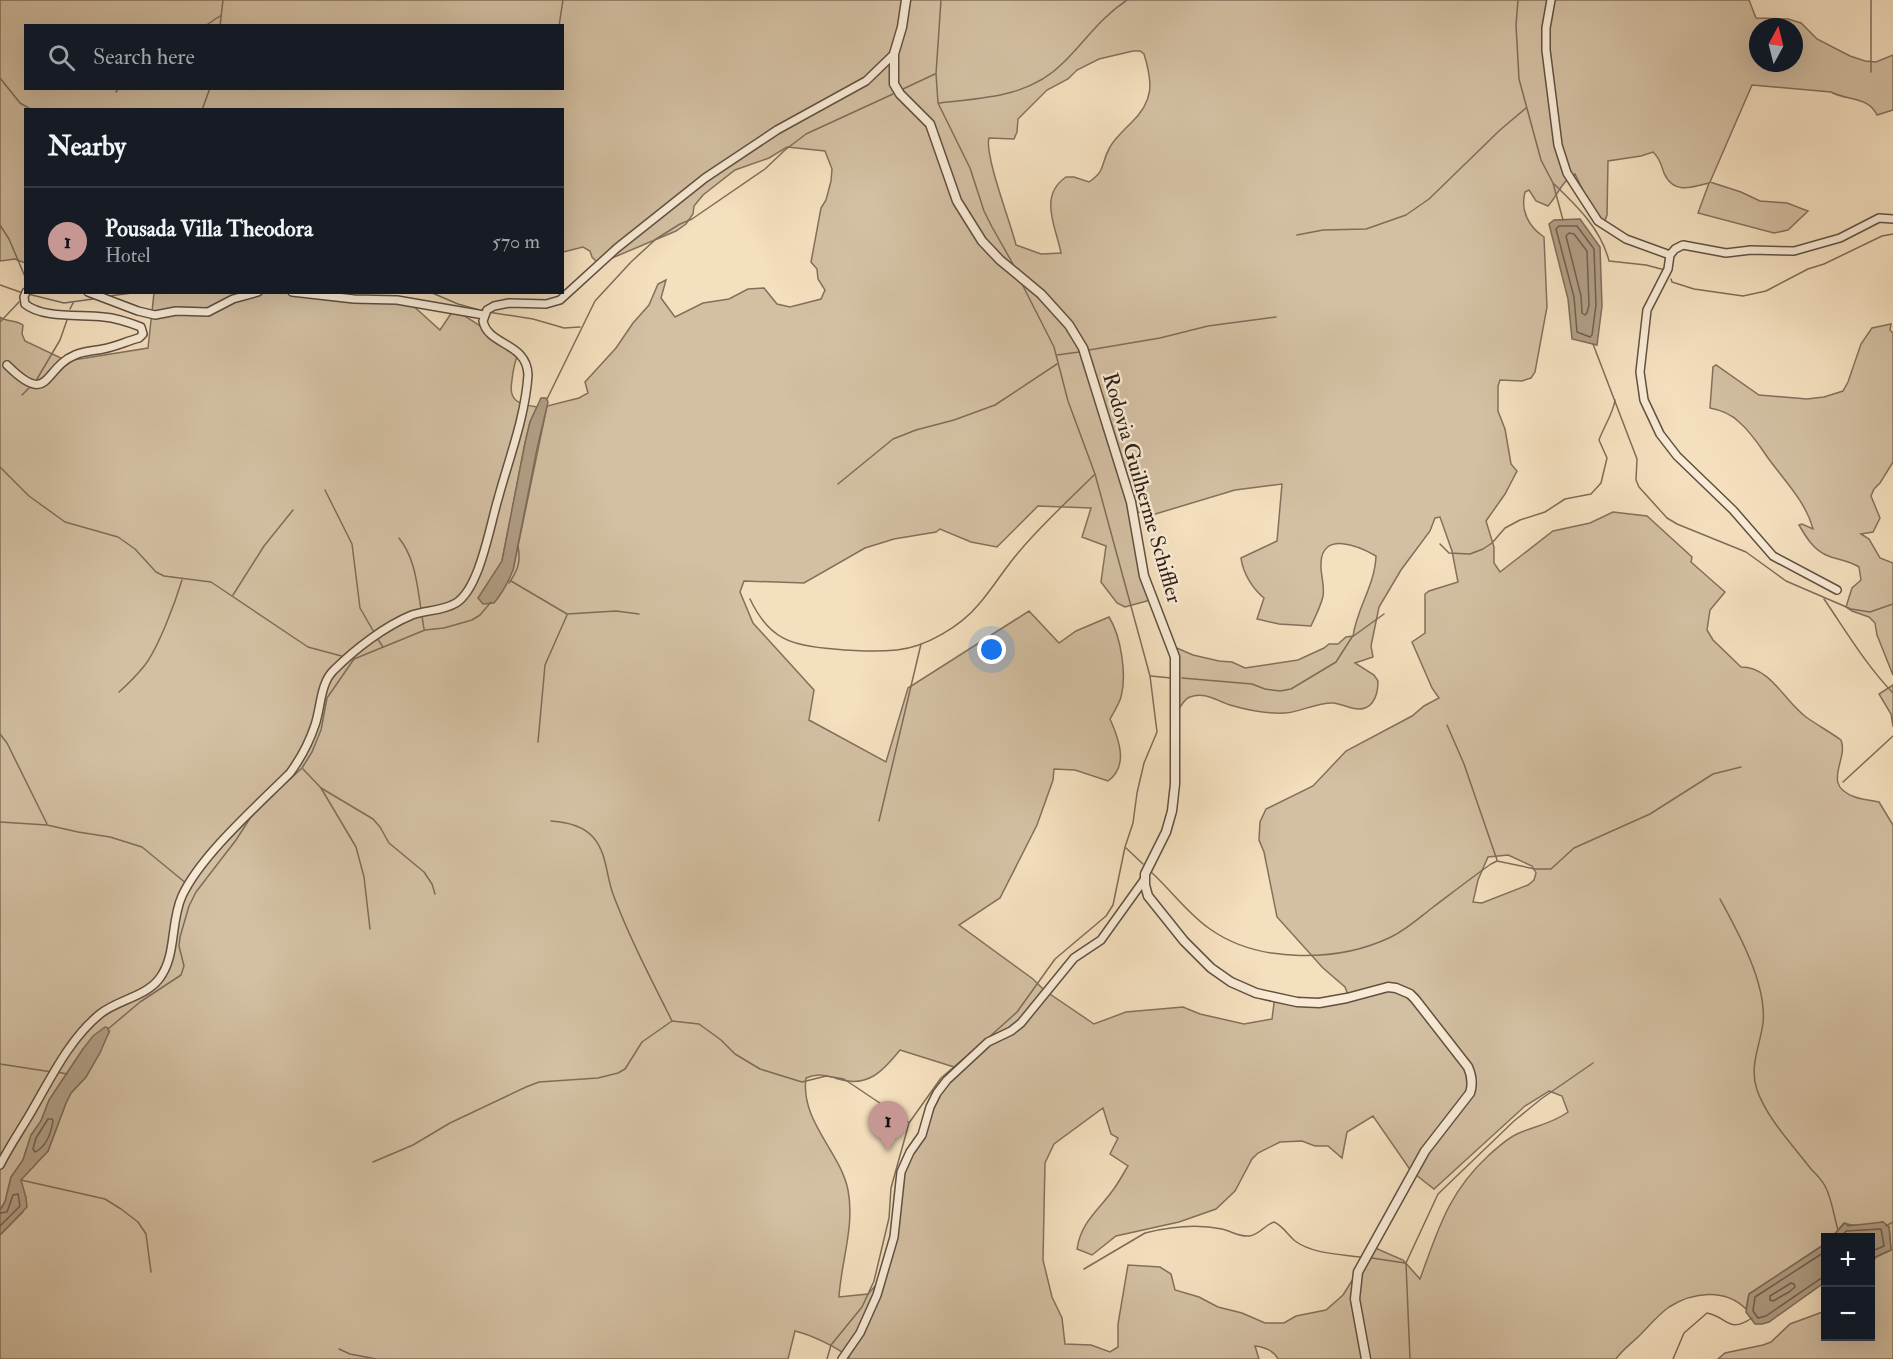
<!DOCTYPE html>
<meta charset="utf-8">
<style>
:root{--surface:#171b24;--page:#242831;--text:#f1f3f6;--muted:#9ea1a6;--line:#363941;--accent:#c59692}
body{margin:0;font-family:"IM FELL Double Pica",serif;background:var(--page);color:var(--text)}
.controls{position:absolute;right:18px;bottom:18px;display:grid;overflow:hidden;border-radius:0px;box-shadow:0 6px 24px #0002}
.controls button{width:54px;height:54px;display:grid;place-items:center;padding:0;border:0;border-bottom:2px solid var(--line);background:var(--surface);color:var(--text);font:30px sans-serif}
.compass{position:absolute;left:1749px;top:18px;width:54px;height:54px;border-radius:50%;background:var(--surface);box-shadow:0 6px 24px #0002;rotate:7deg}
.you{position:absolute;left:992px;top:650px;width:21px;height:21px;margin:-15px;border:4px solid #fff;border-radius:50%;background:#1a73e8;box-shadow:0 0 0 9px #1a73e833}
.badge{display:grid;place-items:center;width:39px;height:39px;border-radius:50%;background:var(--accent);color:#111;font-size:20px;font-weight:700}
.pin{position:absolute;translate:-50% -50px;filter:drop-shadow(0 2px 3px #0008)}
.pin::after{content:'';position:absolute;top:32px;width:21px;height:18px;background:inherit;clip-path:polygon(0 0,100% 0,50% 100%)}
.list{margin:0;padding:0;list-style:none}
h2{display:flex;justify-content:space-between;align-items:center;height:78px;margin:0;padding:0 24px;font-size:26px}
h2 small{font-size:20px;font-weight:400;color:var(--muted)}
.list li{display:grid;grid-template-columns:39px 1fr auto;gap:18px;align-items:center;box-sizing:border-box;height:108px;padding:0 24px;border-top:2px solid var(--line)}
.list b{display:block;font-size:22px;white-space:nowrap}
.list p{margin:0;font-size:20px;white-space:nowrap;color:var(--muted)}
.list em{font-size:20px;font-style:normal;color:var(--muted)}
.icon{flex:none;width:33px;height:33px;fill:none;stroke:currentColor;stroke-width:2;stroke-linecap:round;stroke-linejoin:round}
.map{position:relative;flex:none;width:1893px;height:1359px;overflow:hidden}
.search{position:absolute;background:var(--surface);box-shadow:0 6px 24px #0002;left:24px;top:24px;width:540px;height:66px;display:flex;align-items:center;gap:15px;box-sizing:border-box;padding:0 21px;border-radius:0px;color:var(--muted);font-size:22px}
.panel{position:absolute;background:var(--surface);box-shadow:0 6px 24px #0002;left:24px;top:108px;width:540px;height:186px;border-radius:0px}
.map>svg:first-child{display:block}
.green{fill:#d3bfa2;stroke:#82705c;stroke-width:1.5;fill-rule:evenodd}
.water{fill:#b19e85;stroke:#7d6c59;stroke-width:1.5}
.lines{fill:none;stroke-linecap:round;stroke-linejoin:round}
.shore{stroke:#705f4e;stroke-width:1.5}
.stream{stroke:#7d6c59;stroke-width:1.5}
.minor-casing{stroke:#615041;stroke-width:10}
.tertiary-casing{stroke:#615041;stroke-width:11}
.minor{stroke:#f8ead5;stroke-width:7}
.tertiary{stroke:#f8ead5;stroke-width:8}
.labels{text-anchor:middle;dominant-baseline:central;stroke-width:5;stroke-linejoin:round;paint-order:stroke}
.street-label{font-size:21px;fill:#302017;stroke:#f8ead5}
</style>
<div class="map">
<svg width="1893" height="1359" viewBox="0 0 1893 1359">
<rect width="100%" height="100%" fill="#f4dfbe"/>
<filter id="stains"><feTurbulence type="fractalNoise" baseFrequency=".00333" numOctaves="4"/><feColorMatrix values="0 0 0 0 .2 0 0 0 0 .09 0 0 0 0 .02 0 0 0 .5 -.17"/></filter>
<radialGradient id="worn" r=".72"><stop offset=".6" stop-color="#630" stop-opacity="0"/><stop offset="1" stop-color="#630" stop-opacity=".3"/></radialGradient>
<!-- green -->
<g class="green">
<path d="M 0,0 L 1749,0 L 1756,18 L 1788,19 L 1801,23 L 1817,39 L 1850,56 L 1865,61 L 1876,62 L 1893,55 L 1893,110 L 1877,115 C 1868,96 1847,101 1831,92 L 1752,85 L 1710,182 L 1741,192 L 1760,201 L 1787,203 L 1808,211 L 1788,230 L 1774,233 L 1698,213 L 1709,183 C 1691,188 1673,194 1664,173 C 1661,165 1660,158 1653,152 L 1641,156 L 1608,161 L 1607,215 L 1603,226 L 1593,211 L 1575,174 C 1561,182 1558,195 1548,206 L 1536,201 L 1529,190 L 1525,192 C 1520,211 1529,227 1544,237 L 1547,307 L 1535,372 L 1531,378 L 1522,381 L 1500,380 L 1498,386 L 1498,411 L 1505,429 L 1511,464 L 1517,471 L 1505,494 L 1486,521 L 1494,547 L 1494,563 L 1500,572 L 1553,531 L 1590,523 L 1613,512 L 1647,516 L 1692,557 L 1691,562 L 1725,592 L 1710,610 L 1707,630 L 1713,640 L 1741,667 C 1771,667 1784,701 1806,717 C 1817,725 1830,732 1841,740 C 1849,760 1820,785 1855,797 C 1863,800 1871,800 1879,802 L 1893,825 L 1893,1359 L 1718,1359 L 1725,1353 L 1763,1345 L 1771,1342 L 1790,1324 L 1825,1311 L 1826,1336 L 1870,1336 L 1871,1266 L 1876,1257 L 1891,1250 L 1889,1227 L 1883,1222 C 1871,1225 1856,1228 1844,1223 L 1832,1237 L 1826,1238 L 1825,1244 L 1749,1294 L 1746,1309 C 1725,1288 1693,1292 1669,1307 C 1658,1315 1649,1326 1639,1336 C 1631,1344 1623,1349 1616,1359 L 1278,1359 C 1274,1351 1264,1347 1255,1346 L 1259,1359 L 850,1359 C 842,1349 809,1334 795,1331 L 788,1359 L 0,1359 L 0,1235 L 23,1212 L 26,1198 L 20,1180 L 48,1151 L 66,1103 L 71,1093 L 86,1077 L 109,1032 L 83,1049 L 49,1100 L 41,1121 L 31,1135 L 23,1160 L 11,1177 L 5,1202 L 0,1210 L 0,317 C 7,322 16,320 23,325 L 22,334 L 25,341 L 67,361 L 148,348 L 154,293 L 297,292 L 376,303 L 398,296 L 409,302 L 440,330 L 454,309 L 519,351 C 515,361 513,369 512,380 C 508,401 518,404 537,407 L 530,422 L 525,443 L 502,561 L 495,574 L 513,570 L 547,406 L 579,398 L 588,393 L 585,382 L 616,348 L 633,323 L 649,305 L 658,284 L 666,280 L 661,298 L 675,317 L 703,303 L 729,299 L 748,289 L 764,288 L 777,304 L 790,307 L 821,299 L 825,290 L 818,279 L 817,269 L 811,262 L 821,208 L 826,200 L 831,181 L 832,169 L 825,151 L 787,147 L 769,158 L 735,170 L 703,195 L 694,206 L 693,214 L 686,224 L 676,231 L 605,261 L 596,261 L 592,257 L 590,251 L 583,247 L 563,252 L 562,110 L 26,110 L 25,263 L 15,259 L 0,261 ZM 26,26 L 562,26 L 562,88 L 26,88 ZM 1758,27 L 1794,27 L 1794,63 L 1758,63 ZM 1133,51 L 1140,51 L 1144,54 C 1153,83 1154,101 1131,123 C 1124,130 1115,138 1110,147 C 1100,164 1107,170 1089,182 L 1074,177 L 1066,177 C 1038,196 1056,227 1061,253 L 1041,254 L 1016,245 C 1011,224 984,154 989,138 L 1014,139 L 1017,132 L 1018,119 L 1047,90 L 1068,79 L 1077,70 L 1099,59 ZM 1282,484 L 1277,541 L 1241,558 C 1243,573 1252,588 1264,598 L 1257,619 L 1279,624 L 1311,626 C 1315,617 1321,606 1323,596 C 1325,585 1320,573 1321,563 C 1322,531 1359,546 1376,556 C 1375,585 1357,608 1353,636 L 1346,637 L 1338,644 L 1329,644 L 1324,648 L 1298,660 L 1245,668 L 1232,662 L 1219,661 L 1193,655 L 1172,646 L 1178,710 C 1182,705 1184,699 1190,697 C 1204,691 1217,701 1230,705 C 1247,710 1267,714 1285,713 C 1301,712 1317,702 1334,703 C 1340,704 1347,707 1352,708 C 1371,713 1378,698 1378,681 L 1374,675 L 1355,663 L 1373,657 L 1371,646 L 1379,607 L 1401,570 L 1430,531 L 1435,518 L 1440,517 L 1452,551 L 1458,582 L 1429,591 L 1425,594 L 1425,633 L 1412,642 L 1432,688 L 1439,698 L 1424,706 L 1412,716 L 1346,751 L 1313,786 L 1266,809 L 1260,822 L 1259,840 L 1264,852 L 1277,917 L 1323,968 L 1345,987 L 1348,995 C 1318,1000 1304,1000 1275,995 L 1272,1019 L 1244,1024 L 1200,1014 L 1183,1007 L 1126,1012 L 1094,1024 L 1044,990 L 1033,979 L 959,925 L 1000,898 L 1037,825 L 1053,780 L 1054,769 L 1075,770 L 1108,781 C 1129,766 1119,739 1110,719 C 1114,712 1119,704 1121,697 C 1127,675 1121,636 1109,617 L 1076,631 L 1059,643 L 1029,611 L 908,688 L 886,762 L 809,720 L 814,690 L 753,623 L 740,592 L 744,581 L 804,583 L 865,548 L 894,539 L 936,532 L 940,529 L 971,542 L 997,547 L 1038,506 L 1091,508 L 1082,537 L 1106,546 L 1101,582 L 1117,603 L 1125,607 L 1154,599 L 1148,579 L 1135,513 L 1139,512 L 1152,515 L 1235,490 ZM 1508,855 L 1532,866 L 1536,873 L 1534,880 L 1528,885 L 1482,903 L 1473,902 L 1478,880 L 1488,857 ZM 900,1050 L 954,1067 L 934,1108 L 925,1135 L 908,1162 L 902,1180 L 885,1275 L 868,1294 L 839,1297 C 841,1262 855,1226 848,1190 C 840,1151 800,1121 806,1078 C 817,1073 827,1075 838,1079 C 868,1088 883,1071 900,1050 ZM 1549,1091 L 1562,1096 L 1568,1112 C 1552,1124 1534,1126 1517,1134 C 1506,1139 1497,1148 1488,1156 C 1448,1193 1438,1230 1420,1279 L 1403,1260 L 1373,1247 L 1343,1295 L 1326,1310 L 1296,1316 L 1284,1323 L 1265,1323 L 1242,1313 L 1218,1307 L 1199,1297 L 1175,1290 L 1171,1274 L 1160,1267 L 1128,1265 L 1118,1324 L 1118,1347 L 1110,1352 L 1091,1345 L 1065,1344 L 1062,1318 L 1052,1297 L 1043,1260 L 1045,1163 L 1054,1144 L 1103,1108 L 1111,1134 L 1118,1138 L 1110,1154 L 1128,1166 C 1123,1174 1119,1182 1113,1190 C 1098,1211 1081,1222 1077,1249 L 1092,1255 L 1116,1236 L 1179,1222 L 1216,1209 L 1235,1191 L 1252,1159 L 1258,1153 L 1280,1142 L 1302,1141 L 1315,1146 L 1328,1146 L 1342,1158 L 1347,1132 L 1373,1116 L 1411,1171 L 1434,1189 L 1525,1106 Z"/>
<path d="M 1891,324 L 1890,330 L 1893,333 L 1893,462 L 1880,483 L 1874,489 L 1871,496 L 1880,518 L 1873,532 L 1861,534 L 1869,539 L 1880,558 L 1893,563 L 1893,675 L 1877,635 L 1875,623 L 1869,617 L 1852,611 L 1846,607 L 1852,588 L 1861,580 L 1859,567 C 1848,560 1837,560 1826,555 C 1813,549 1806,537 1799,525 L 1802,524 L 1813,529 C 1806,502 1784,480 1768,458 C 1759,445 1751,432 1739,422 C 1731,414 1721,410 1710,408 L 1713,367 L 1716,365 L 1759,395 L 1807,399 L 1824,397 L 1843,391 L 1848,382 L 1861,344 L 1872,328 Z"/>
<polygon points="1893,685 1893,727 1891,714 1879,694"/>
</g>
<!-- water -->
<g class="water">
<polygon points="1580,219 1600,247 1602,306 1597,345 1572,339 1568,299 1549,224 1554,220"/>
<path d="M 541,398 L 546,398 L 548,402 L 537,449 L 513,570 C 508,583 503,592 494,603 L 483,604 L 478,598 L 502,561 L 525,443 L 530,422 Z"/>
<polygon points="105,1027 108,1028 109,1032 100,1053 86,1077 71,1093 66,1103 48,1151 21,1180 26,1198 27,1207 0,1235 0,1210 5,1202 11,1177 23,1160 31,1135 41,1121 49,1100 83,1049 93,1036"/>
<polygon points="1883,1222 1889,1227 1891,1250 1871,1259 1870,1238 1832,1237 1845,1223 1848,1226"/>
<polygon points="1825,1244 1825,1282 1769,1322 1762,1324 1755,1324 1746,1312 1749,1294"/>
</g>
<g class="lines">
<!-- shore -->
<g class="shore">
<polygon points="1559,226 1577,226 1594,249 1596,305 1592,335 1590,337 1577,332 1574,297 1556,229"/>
<polygon points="1569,233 1574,234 1587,251 1589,305 1587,313 1585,315 1582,313 1581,296 1566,236"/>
<path d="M 48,1119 L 52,1119 L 53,1121 C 51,1133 46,1147 35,1152 L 33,1149 L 36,1138 Z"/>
<polyline points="0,1213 7,1212 13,1195 18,1194 20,1206 0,1226"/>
<polyline points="1840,1238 1846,1231 1881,1229 1884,1246 1870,1252"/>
<polyline points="1826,1251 1755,1297 1753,1311 1758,1318 1766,1316 1820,1279 1826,1278"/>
<polygon points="1791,1283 1794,1284 1795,1287 1789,1292 1773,1301 1770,1300 1770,1296"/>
</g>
<!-- stream -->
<g class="stream">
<polyline points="941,0 936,74 938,103 970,168 984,211 992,227 1013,264"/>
<polyline points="1518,0 1516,25 1519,79 1541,160 1553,183 1563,220"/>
<polyline points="1871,0 1871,72"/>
<polyline points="205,26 220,16"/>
<polyline points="220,26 223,0"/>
<polyline points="559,26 563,0"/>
<polyline points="0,78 20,103 32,110"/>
<polyline points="547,89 547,88"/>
<polyline points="903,89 935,74"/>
<polyline points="116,92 119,88"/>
<path d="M 939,103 C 985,98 1030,97 1064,62 C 1086,40 1101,17 1127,0"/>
<polyline points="202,110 210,88"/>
<path d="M 1554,184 C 1577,206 1601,229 1609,261 L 1646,265 L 1665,270"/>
<polyline points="0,225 9,239 26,279"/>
<polyline points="1297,235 1323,230 1366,229 1406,215 1429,199 1500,130 1526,108"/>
<polyline points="1671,279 1672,282 1694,289 1743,296 1766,291 1808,269 1824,264 1882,236 1893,234"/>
<polyline points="0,285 20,292"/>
<polyline points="430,292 458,304 483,311"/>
<polyline points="28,294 64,303 93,299"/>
<polyline points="109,296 140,292"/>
<polyline points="70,309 73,303"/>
<polyline points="488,312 533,319 564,328 580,327"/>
<polyline points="0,322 19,302"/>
<polyline points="1593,344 1637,459 1636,480 1639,487 1667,518 1677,524 1746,552 1786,581 1851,609 1870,612 1893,604"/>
<polyline points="1089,350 1160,338 1208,326 1276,317"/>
<polyline points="1057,355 1079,352"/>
<polyline points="37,379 60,340 67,320"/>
<polyline points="22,395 29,388"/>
<polyline points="547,399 595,301 631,262 656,239 680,224 692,219 765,169 785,150 806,134 893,94"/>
<polyline points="0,467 29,496 65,522 118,537 135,549 156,572 164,576 211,582 308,647 345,657"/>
<polyline points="838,484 893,439 916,430 954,420 995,405 1057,364"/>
<polyline points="325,490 352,544 360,608 375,634"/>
<path d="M 399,538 C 415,558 417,584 421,609"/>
<path d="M 1440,544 L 1449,553 L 1470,554 L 1483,549 L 1492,543 L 1505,528 L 1520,520 L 1545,512 L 1565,499 L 1591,494 L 1601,483 L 1607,458 L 1599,440 C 1604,426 1613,414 1615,400"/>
<polyline points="511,581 567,614 616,611 639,614"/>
<path d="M 509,583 C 518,570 521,562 518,546"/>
<polyline points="233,595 264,546 293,510"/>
<path d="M 750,599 C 769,639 791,646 834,649 C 855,651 876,652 897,650 C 926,647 961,626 979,604 C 993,588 1004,569 1018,553 C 1041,525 1068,501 1094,475"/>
<path d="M 1824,599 C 1846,631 1866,665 1893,693"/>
<polyline points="422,616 424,629"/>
<polyline points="377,638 383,647"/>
<polyline points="1151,676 1171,678"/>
<polyline points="1182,678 1252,684 1265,689 1280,691 1291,689 1336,662 1352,637 1384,614"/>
<path d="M 119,692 C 128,684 137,675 145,665 C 159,646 175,603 182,580"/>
<polyline points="1447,725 1464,764 1497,860"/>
<polyline points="0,734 7,743 47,824"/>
<polyline points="538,742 545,665 567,615"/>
<polyline points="303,769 321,788 373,819 380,827 389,843 424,872 432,884 435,894"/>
<polyline points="1843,782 1893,736"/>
<polyline points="321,788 356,847 364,877 370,929"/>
<polyline points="260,807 302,768 312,752 321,730 327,698 354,659 425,630 444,628 472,620 480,615 491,602"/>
<path d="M 551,821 C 566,822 583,826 593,837 C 607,853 606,875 613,894 C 629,937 651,979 672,1021"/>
<polyline points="879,821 921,644"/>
<polyline points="0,822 47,825 78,832 110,837 142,847 187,884"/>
<polyline points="1126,848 1143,864"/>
<path d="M 1151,872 C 1171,890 1188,914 1210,929 C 1259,964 1339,962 1391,937 C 1406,930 1419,918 1432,908 C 1452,893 1471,878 1491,864 L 1497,861 L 1535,869 L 1551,869 L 1574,848 L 1650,814 L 1713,774 L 1741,767"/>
<path d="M 1720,899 C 1738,932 1767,984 1763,1023 C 1760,1046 1749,1066 1757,1090 C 1768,1120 1792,1144 1811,1169 C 1816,1174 1822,1180 1825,1186 C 1832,1199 1834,1217 1838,1230"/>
<polyline points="108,1029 140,1002 181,975 184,966 179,946 180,937 189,906 196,892 236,840 254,812"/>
<polyline points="987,1039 1017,1012 1055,959 1106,916 1113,905 1125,847 1133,823 1137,793 1144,763 1157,732 1150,676 1095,474 1068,401 1054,347 1022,284"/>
<polyline points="0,1064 52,1072"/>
<polyline points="57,1072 67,1074"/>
<polyline points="373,1162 413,1145 450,1123 526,1087 539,1082 598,1078 618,1073 625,1069 642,1042 672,1021 699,1024 721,1040 735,1054 760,1069 802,1082 826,1076 844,1079 908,1122"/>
<polyline points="21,1180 105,1199 121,1209 138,1222 146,1234 151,1272"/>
<polyline points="1886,1226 1893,1222"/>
<polyline points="1372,1258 1405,1263"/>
<path d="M 1084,1269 L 1145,1233 C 1169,1227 1198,1224 1222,1229 C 1231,1231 1239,1237 1249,1236 C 1260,1235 1264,1225 1274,1222 C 1283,1226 1287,1234 1295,1241 C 1313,1254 1339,1254 1360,1257"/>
<polyline points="339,1349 350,1354 376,1359"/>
<polyline points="827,1359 831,1345 862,1307 874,1281 889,1218 891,1188 909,1123 941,1078 983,1042"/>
<polyline points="1410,1359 1406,1263 1438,1194 1514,1121 1541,1099 1593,1063"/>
<path d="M 1673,1359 L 1684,1333 L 1707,1313 C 1728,1317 1728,1334 1752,1318"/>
</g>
<defs>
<g id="minor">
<polyline points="1551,0 1546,28 1546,50 1558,145 1567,173 1598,221 1626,239 1670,255"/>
<polyline points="88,292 138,311 155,315 176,311 208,312 233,299 258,292"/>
<polyline points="292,292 354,299 397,300 484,315"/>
<path d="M 7,365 C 50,408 43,368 75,355 C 83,351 93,351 103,349 C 115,347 127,341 139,338 L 143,334 L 141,327 C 128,322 117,318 104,317 C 82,314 43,319 25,304 L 24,297 L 26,292"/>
<polyline points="1837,590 1773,556 1733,510 1677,456 1660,434 1644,400 1640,372 1647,310 1668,269 1670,255 1675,249 1683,245 1726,253 1751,250 1794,251 1840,238 1879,218 1893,219"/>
<path d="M 0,1165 C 9,1147 20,1131 30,1114 C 50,1080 69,1039 100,1014 C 117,1000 145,997 159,979 C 177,956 170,922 182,896 C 201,855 257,806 290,773 C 301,758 309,743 315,725 C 321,708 320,683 334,670 C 355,649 385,626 412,615 C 426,610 443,611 456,603 C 480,588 490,525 498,499 C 509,458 525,418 528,375 C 527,342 488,346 483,321 L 487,310 L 494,306 L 509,303 L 546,304 L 560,300 L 617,248 L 705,178 L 777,130 L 866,81 L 894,54"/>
<polyline points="842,1359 860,1333 877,1295 894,1237 901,1172 910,1152 922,1135 930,1107 937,1093 947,1080 988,1042 1011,1031 1021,1023 1074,958 1101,940 1144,880"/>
</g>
<path id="tertiary" d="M 906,0 L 902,27 L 894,54 L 894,84 L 900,94 L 930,124 L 957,201 L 982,241 L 1000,260 L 1041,294 L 1069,325 L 1083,348 L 1131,502 L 1144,576 L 1175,657 L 1175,784 L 1172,811 L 1166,832 L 1145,874 L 1145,885 L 1148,896 L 1184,941 L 1211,968 L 1231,982 L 1256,993 L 1297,1002 L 1319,1003 L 1347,998 L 1388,987 L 1396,988 L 1410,994 L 1415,999 L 1468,1067 C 1472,1076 1473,1084 1470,1093 L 1425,1151 L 1358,1272 L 1355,1299 L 1366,1359"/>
</defs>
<!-- minor casing -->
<use href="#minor" class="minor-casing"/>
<!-- tertiary casing -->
<use href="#tertiary" class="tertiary-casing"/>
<!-- minor -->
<use href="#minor" class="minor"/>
<!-- tertiary -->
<use href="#tertiary" class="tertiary"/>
</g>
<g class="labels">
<!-- street labels -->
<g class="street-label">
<text transform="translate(1142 488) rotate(74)">Rodovia Guilherme Schiffler</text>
</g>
</g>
<rect width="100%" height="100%" filter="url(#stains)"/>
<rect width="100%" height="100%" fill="url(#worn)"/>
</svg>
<div class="controls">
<button>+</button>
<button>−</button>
</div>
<svg class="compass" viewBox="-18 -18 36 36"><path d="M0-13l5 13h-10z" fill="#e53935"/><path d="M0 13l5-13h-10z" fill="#9ea1a6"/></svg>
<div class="you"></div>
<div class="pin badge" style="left:888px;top:1151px">1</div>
<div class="search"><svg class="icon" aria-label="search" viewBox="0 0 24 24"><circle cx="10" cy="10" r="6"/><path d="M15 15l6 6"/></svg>Search here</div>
<section class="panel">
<h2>Nearby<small></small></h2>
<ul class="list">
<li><span class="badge">1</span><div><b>Pousada Villa Theodora</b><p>Hotel</p></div><em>570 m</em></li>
</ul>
</section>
</div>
